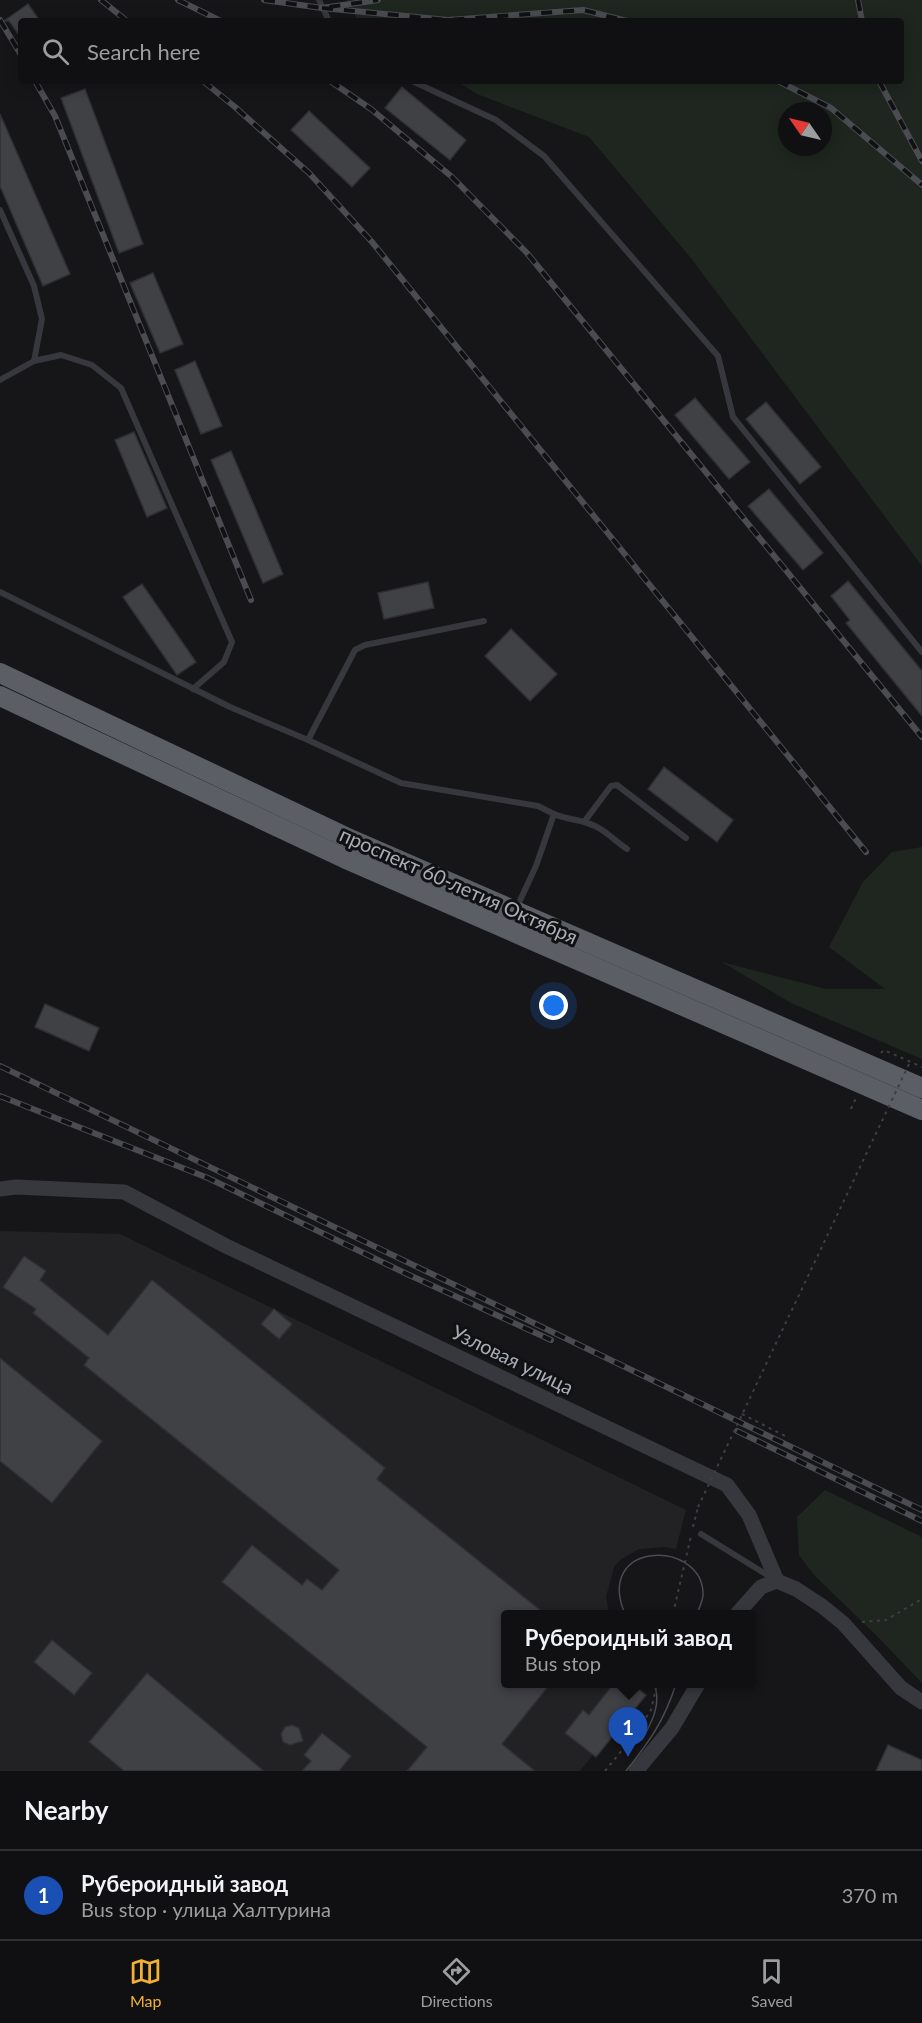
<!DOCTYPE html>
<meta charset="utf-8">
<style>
:root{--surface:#101012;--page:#19191b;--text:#f1f3f6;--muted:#9c9d9f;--line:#303032;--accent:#f2b134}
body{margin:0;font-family:Lato,sans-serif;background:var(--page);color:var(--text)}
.compass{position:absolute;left:778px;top:102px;width:54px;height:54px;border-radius:50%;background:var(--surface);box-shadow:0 3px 15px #0003;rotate:304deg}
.you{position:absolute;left:554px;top:1006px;width:21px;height:21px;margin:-15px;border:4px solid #fff;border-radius:50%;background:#1a73e8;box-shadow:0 0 0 9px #1a73e833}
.badge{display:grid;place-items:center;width:39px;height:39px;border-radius:50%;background:var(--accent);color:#fff;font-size:20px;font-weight:700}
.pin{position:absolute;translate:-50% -50px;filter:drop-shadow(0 2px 3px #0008)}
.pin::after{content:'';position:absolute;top:32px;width:21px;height:18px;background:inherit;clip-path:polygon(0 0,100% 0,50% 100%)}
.popup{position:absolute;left:501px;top:1610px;width:255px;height:78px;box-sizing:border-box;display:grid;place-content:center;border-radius:6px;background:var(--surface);filter:drop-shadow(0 2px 4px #0005);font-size:20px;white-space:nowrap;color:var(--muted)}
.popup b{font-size:22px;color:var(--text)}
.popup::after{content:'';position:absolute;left:50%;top:100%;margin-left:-12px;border:12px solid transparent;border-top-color:var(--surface)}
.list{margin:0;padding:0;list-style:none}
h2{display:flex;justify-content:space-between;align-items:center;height:78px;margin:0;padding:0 24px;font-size:26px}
h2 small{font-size:20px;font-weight:400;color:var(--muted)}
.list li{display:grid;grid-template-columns:39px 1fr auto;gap:18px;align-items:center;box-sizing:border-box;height:90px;padding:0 24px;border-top:2px solid var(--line)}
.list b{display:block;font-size:22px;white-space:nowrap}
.list p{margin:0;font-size:20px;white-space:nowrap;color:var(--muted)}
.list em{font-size:20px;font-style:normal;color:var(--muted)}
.icon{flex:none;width:33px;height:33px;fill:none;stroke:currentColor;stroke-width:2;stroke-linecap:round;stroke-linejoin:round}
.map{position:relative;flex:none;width:922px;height:1771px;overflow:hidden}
.search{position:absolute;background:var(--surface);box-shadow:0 3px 15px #0003;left:18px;right:18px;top:18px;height:66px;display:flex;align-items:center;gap:15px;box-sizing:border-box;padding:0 21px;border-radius:6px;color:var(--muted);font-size:22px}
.sheet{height:168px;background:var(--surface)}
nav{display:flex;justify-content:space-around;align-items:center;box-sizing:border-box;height:84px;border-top:2px solid var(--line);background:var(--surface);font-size:16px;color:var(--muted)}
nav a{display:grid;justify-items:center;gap:3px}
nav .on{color:var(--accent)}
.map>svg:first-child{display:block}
.built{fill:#222225}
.green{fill:#1e261f;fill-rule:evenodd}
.building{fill:#404145;stroke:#303034;stroke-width:1.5}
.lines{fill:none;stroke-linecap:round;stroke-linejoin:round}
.path{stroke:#3d3f44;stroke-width:2;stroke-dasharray:3 4.5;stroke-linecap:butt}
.service{stroke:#37383d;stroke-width:6}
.tertiary{stroke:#37383d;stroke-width:15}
.trunk{stroke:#5b5e65;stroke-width:20}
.tram{stroke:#4a4c52;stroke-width:1.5}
.rail-casing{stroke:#4a4c52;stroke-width:6}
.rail{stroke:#111113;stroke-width:4;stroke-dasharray:11;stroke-linecap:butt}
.path-bridge{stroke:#3d3f44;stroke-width:2;stroke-dasharray:3 4.5;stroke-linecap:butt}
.labels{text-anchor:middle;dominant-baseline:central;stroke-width:6;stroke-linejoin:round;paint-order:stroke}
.street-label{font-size:20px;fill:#a8adb8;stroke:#111113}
</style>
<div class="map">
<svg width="922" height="1771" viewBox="0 0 922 1771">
<rect width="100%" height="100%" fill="#161618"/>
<!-- built -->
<polygon class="built" points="0,1231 120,1234 686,1510 676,1549 664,1547 639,1549 620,1560 614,1567 606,1597 609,1614 505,1614 505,1684 621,1684 638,1698 580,1771 0,1771"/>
<!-- green -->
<g class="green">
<path d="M 347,0 L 922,0 L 922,566 L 690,257 L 589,137 L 477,94 L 456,81 L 901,81 L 901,21 L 358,21 ZM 787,111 L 823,111 L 823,147 L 787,147 Z"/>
<polygon points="922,847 922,1059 791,1003 722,962 826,989 885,989 829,947 863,882 892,852"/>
<polygon points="825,1490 922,1537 922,1683 875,1634 815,1576 799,1555 797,1517"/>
</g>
<!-- building -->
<g class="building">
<polygon points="28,4 40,21 21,21 21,38 9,21 4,21"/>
<polygon points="402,87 466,140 450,160 385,108"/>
<polygon points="85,89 143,244 119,253 61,98"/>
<polygon points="309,111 370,168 352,187 291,130"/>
<polygon points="0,114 70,274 43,286 0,186"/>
<polygon points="153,273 183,344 160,353 130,283"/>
<polygon points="195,361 222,426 201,434 175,370"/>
<polygon points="695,398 750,462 729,479 675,415"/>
<polygon points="766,402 821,467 800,484 746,419"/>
<polygon points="134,432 167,508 147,517 115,440"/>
<polygon points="231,451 283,574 263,583 211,460"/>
<polygon points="769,489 823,553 803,570 748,506"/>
<polygon points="848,581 922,671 922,716 846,623 850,620 831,596"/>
<polygon points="428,582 434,608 384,619 378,593"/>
<polygon points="142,584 196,662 177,675 123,597"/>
<polygon points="511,629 557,674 530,701 485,656"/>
<polygon points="664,767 733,820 717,842 648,789"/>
<polygon points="45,1004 99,1028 89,1051 35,1027"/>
<polygon points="24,1256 46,1271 40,1280 108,1335 152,1280 385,1468 377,1479 545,1614 505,1614 505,1683 551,1683 502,1744 535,1771 407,1771 427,1747 222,1582 252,1545 302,1585 307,1579 322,1590 339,1570 84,1365 89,1358 33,1313 36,1309 3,1287"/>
<polygon points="274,1309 292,1324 279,1339 261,1324"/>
<polygon points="0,1358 102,1441 52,1503 0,1461"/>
<polygon points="52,1640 92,1673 74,1695 34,1662"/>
<polygon points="147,1673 264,1771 124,1771 89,1742"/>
<polygon points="614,1683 631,1683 646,1695 596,1757 565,1733 583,1710 589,1715"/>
<polygon points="292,1725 299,1728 303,1741 290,1745 283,1742 281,1734 285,1727"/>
<polygon points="322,1733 351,1756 339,1771 302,1771 311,1761 304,1755"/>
<polygon points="888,1745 922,1760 922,1771 876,1771"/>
</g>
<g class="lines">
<!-- path -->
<g class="path">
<polyline points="881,1053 884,1050 922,1067"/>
<polyline points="851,1109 856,1098"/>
<polyline points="742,1414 787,1437"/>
<polyline points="693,1527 698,1507"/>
<polyline points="673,1614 691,1536"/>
<polyline points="862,1622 886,1620 922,1599"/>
<polyline points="605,1771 636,1733 651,1710 657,1684"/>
</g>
<!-- service -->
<g class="service">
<polyline points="319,0 329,21"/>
<polyline points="412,81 496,120 544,156 718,356 733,417 922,652"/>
<polyline points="0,210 34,286 42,319 34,361 0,380"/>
<polyline points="34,361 61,355 92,365 121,388 232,642 224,662 193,689"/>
<polyline points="0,592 230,707 308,740 401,783 538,806 554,814 536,866 516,909"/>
<polyline points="308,740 355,650 365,645 484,621"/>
<path d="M 554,814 C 565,819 576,819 587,823 C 602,827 614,840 627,849"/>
<polyline points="584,822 611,786 617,785 686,838"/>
<polyline points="701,1534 772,1578"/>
</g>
<!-- tertiary -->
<g class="tertiary">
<polyline points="0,1189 16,1187 124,1192 226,1246 727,1485 749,1515 777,1581 796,1589 822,1606 843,1623 901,1688 922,1702"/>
<polyline points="737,1614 761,1587 777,1581"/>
<polyline points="636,1771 672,1728 698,1684"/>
</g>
<!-- trunk -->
<g class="trunk">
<polyline points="0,673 352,840 922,1088"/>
<polyline points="0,696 344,858 922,1110"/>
</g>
<!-- tram -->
<g class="tram">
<path d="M 625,1614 C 594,1541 700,1539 703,1592 C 704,1599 699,1608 697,1614"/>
<path d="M 642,1740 C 652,1722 662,1703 654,1684"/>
<path d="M 626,1771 C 650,1741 664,1721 676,1684"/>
</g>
<defs>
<g id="rail">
<polyline points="101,0 127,21"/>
<polyline points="178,0 221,21"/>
<polyline points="264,0 322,8 378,0"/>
<polyline points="858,0 862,21"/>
<polyline points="322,8 448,20 583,10 627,21"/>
<polyline points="0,20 21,55"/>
<polyline points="35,81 55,116 251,600"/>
<polyline points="203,81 235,107 309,173 372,242 866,852"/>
<polyline points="330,81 371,109 452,177 527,253 922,737"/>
<polyline points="778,81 831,108 922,185"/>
<polyline points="879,81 922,161"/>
<polyline points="0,1066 922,1510"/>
<polyline points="0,1096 208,1178 407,1274 551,1340"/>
<polyline points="737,1431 922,1521"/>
</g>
</defs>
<!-- rail casing -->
<use href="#rail" class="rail-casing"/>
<!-- rail -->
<use href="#rail" class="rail"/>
<!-- path-bridge -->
<polyline class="path-bridge" points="698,1507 910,1062"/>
</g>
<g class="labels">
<!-- street labels -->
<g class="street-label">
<text transform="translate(459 885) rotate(24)">проспект 60-летия Октября</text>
<text transform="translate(513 1359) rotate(26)">Узловая улица</text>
</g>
</g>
</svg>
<svg class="compass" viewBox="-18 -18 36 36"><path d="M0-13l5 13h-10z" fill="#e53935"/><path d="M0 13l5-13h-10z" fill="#9c9d9f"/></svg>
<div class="you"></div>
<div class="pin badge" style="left:628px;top:1757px;background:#1a4fb4">1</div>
<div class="popup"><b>Рубероидный завод</b>Bus stop</div>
<div class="search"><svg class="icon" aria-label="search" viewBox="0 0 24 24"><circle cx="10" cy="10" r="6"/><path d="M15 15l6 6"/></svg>Search here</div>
</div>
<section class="sheet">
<h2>Nearby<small></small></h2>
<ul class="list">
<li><span class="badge" style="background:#1a4fb4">1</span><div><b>Рубероидный завод</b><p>Bus stop · улица Халтурина</p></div><em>370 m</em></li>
</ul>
</section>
<nav>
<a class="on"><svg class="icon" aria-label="map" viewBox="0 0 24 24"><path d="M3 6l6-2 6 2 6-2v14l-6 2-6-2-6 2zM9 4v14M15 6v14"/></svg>Map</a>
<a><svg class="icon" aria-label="directions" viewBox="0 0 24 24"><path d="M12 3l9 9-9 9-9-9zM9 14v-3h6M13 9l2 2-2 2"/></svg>Directions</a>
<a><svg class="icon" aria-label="saved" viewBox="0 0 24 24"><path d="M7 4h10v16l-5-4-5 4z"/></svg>Saved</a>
</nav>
